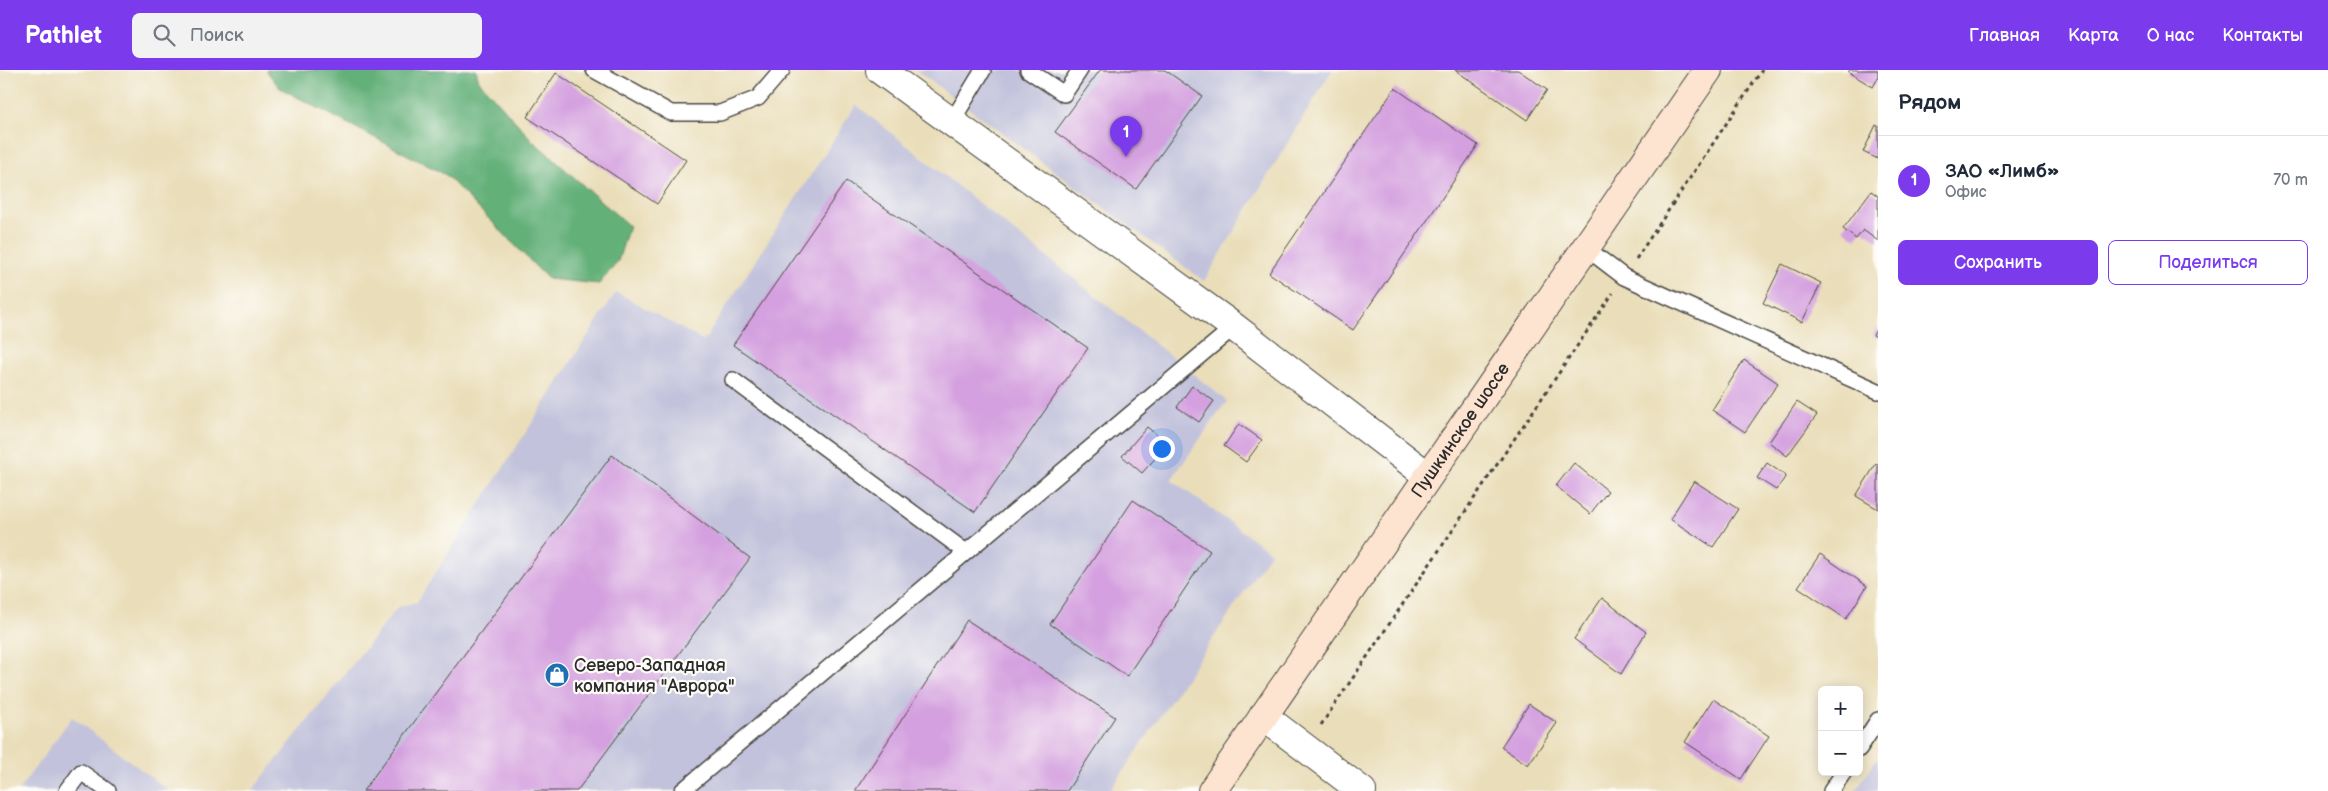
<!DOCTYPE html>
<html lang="ru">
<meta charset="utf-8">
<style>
:root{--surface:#fff;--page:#f2f2f3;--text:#1f2937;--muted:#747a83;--line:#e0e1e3;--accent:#7c3aed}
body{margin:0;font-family:"Balsamiq Sans",sans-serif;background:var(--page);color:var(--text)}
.controls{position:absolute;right:15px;bottom:15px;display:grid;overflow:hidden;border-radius:8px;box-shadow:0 2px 12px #0003}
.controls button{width:45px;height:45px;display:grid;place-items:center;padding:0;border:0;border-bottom:1px solid var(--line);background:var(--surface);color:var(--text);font:25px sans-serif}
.you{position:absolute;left:1161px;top:378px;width:18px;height:18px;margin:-12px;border:4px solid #fff;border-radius:50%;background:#1a73e8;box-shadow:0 0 0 8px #1a73e833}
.badge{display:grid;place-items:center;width:32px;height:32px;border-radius:50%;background:var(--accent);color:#fff;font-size:16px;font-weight:700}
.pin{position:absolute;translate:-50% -41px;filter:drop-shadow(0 1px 2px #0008)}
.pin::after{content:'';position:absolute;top:26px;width:18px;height:15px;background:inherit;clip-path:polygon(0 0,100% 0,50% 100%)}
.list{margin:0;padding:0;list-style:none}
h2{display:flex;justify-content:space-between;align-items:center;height:65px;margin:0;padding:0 20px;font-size:21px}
h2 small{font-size:16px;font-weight:400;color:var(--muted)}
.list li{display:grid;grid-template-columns:32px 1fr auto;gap:15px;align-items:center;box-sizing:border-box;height:90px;padding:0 20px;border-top:1px solid var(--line)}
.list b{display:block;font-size:19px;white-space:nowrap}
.list p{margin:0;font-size:16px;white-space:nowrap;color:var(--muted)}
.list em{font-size:16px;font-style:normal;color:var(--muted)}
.actions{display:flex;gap:10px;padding:15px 20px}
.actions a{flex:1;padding:11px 0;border:1px solid var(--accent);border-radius:8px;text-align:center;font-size:18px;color:var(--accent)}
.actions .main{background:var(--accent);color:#fff}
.icon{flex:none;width:28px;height:28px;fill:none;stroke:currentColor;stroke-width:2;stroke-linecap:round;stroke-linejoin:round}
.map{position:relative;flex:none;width:1878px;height:721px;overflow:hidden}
header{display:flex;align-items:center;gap:30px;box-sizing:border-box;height:70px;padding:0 25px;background:var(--accent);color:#fff}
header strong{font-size:24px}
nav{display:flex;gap:28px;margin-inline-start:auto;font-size:18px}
.search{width:350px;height:45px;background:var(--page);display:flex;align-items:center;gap:12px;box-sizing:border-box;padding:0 18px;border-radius:8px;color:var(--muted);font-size:19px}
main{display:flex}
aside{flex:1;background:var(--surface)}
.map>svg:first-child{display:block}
.industrial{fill:#c2c2dc}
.forest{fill:#63b079;stroke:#476e52}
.building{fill:#d4a0df}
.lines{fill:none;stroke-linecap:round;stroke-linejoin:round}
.lane-casing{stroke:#484640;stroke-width:18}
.street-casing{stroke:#484640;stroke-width:30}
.secondary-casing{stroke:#484640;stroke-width:30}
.path{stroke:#484640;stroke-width:3;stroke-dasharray:4 4;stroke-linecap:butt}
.lane{stroke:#fff;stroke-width:15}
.street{stroke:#fff;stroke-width:28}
.secondary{stroke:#fde4d1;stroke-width:28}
.labels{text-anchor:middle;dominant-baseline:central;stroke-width:4.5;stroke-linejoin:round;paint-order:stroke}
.street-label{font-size:18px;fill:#2b2b2b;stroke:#fdfcf7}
.poi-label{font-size:18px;fill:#2b2b2b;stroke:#fdfcf7;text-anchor:start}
</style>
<header>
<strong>Pathlet</strong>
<div class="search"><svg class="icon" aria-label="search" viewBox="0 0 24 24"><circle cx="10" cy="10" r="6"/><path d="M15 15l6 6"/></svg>Поиск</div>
<nav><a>Главная</a><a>Карта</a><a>О нас</a><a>Контакты</a></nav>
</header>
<main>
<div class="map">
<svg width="1878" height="721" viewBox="0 0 1878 721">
<rect width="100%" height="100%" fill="#fdfcf7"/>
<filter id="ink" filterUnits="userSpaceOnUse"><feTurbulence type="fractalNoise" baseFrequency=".02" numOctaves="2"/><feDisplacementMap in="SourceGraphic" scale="10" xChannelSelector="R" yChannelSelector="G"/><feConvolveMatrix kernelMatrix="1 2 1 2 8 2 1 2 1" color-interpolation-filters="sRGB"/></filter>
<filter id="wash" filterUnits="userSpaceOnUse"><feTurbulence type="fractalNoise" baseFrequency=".0096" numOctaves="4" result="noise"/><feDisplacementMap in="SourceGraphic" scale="20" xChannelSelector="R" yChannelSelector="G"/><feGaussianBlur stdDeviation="1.12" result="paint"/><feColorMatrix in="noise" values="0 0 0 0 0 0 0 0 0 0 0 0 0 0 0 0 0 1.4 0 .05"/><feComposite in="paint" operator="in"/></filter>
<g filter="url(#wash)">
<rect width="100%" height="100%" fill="#eadeba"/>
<!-- industrial -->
<g class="industrial">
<polygon points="916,0 1332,0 1204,211"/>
<polygon points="856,35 1227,331 1171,410 1271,482 1110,721 252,721 398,537 417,532 616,222 704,271"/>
<polygon points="72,647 169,721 18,721"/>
<polygon points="1878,687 1878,721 1855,721"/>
</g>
<!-- forest -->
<polygon class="forest" points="266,0 476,0 479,11 532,70 629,156 618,191 599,214 548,209 446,105 280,18"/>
<g id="blocks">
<!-- building -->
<g class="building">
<polygon points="1100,0 1165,0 1202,26 1136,119 1055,62"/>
<polygon points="1455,0 1518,0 1547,20 1527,50"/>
<polygon points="1850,0 1878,0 1878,8 1873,17 1848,2"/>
<polygon points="556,3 686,90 657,134 527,47"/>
<polygon points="1395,18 1478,75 1353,260 1269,203"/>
<polygon points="1876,55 1878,56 1878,89 1863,82"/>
<polygon points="846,111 1088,278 975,442 733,275"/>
<polygon points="1871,121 1878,126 1878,171 1863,160 1856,169 1843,159"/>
<polygon points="1782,194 1821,213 1802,252 1763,233"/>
<polygon points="1878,257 1878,268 1873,265"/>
<polygon points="1744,290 1778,313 1745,362 1712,340"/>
<polygon points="1192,316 1214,331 1199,352 1177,337"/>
<polygon points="1797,332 1817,345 1787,386 1769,372"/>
<polygon points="1239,354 1262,370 1246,392 1224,376"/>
<polygon points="1147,357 1168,374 1142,403 1122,386"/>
<polygon points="612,385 750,488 577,721 363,721"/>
<polygon points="1574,393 1608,421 1590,444 1556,416"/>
<polygon points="1767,393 1786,406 1776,420 1757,408"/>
<polygon points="1876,394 1878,395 1878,439 1856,426"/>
<polygon points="1694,411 1738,439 1713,477 1670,449"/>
<polygon points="1133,430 1210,481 1127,606 1050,554"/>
<polygon points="1820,484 1867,516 1846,549 1798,517"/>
<polygon points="1602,528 1646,562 1621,604 1574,569"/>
<polygon points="967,550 1115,647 1067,721 855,721"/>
<polygon points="1713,629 1769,666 1741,709 1685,672"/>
<polygon points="1529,634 1557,653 1528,695 1501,677"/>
</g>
</g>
</g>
<g filter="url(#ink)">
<use href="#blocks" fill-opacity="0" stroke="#484640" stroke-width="1"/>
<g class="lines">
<defs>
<g id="lane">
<polyline points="594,0 671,43 720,43 758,28 782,0"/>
<polyline points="1028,0 1064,24 1080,0"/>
<polyline points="951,53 983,0"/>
<polyline points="1586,178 1624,207 1878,321"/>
<polyline points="733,310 966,482"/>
<polyline points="1859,679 1878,650"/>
<polyline points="67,721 81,702 108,721"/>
<polyline points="682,721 1234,257"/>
<polyline points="1831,721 1844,702"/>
</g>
<g id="street">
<polyline points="880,0 1234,257 1428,406"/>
<polyline points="1263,646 1362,721"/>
</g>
<g id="secondary">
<path id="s1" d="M 1212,721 L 1708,0"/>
</g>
</defs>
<!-- lane casing -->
<use href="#lane" class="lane-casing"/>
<!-- street casing -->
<use href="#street" class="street-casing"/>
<!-- secondary casing -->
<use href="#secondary" class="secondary-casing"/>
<!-- path -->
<g class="path">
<polyline points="1636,189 1762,0"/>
<polyline points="1321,655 1613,223"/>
</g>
<!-- lane -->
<use href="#lane" class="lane"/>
<!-- street -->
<use href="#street" class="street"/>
<!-- secondary -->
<use href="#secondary" class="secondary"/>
</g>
</g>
<!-- icons -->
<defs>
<symbol id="shop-disc" viewBox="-11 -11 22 22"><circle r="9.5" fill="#1f6fb2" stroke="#fdfcf7"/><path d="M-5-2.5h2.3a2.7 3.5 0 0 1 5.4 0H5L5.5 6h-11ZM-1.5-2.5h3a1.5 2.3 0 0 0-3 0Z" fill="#fff"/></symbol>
</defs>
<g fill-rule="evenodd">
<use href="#shop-disc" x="543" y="591" width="28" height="28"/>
</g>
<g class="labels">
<!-- street labels -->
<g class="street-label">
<text stroke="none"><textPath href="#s1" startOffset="438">Пушкинское шоссе</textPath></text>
</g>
<!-- poi labels -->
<g class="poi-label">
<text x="574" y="595">Северо-Западная<tspan x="574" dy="21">компания "Аврора"</tspan></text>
</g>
</g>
</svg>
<div class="controls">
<button>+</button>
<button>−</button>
</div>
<div class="you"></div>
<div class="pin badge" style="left:1126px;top:87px">1</div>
</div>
<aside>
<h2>Рядом<small></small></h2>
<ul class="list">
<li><span class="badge">1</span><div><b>ЗАО «Лимб»</b><p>Офис</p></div><em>70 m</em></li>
</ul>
<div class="actions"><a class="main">Сохранить</a><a>Поделиться</a></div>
</aside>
</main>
